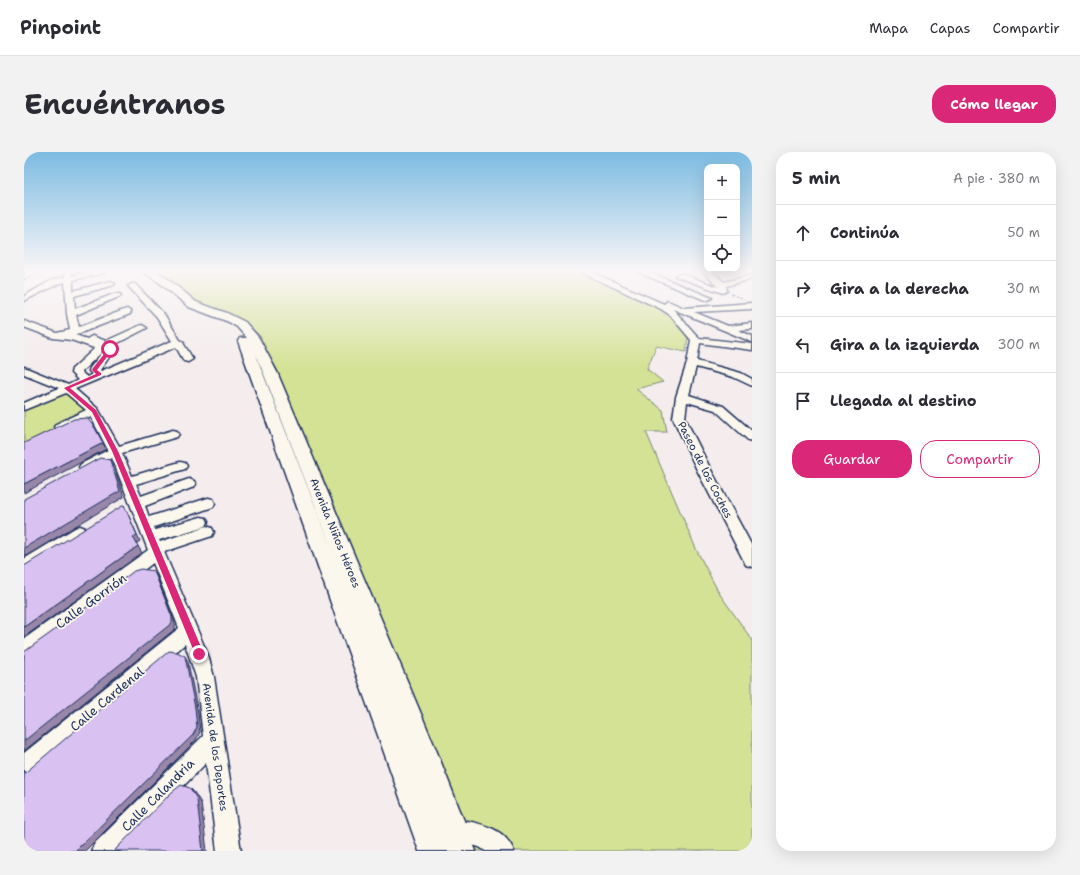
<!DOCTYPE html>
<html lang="es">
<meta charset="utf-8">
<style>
:root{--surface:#fff;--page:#f2f2f3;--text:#2b2b33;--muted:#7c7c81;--line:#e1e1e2;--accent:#db2777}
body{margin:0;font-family:"Shantell Sans",sans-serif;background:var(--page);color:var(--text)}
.controls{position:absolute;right:12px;top:12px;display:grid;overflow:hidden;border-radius:8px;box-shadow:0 4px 16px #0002}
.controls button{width:36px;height:36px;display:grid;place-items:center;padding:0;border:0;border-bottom:1px solid var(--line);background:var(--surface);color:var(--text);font:20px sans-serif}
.stop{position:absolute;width:12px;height:12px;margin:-9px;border:3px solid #db2777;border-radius:50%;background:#fff}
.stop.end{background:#db2777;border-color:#fff;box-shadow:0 1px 4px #0008}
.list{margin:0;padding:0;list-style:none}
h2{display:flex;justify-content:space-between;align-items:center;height:52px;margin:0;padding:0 16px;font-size:17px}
h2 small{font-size:13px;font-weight:400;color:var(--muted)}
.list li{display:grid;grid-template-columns:26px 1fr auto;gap:12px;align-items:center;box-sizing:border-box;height:56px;padding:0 16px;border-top:1px solid var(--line)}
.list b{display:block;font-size:15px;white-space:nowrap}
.list em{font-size:13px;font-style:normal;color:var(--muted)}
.actions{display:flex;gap:8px;padding:12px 16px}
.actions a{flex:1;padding:9px 0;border:1px solid var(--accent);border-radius:16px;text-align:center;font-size:14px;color:var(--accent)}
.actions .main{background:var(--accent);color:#fff}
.icon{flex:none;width:22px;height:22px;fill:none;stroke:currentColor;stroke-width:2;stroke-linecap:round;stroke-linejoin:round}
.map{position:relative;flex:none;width:728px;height:699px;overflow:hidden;border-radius:16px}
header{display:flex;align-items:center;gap:24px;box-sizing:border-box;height:56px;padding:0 20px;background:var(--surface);border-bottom:1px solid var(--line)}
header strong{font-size:19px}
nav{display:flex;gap:22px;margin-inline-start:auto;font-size:14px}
.intro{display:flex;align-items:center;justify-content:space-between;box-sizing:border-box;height:96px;padding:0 24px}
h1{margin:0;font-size:28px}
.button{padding:10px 18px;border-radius:16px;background:var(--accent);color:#fff;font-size:14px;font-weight:700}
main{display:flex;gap:24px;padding:0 24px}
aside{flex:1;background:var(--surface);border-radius:16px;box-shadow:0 4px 16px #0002}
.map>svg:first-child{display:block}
.green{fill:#d4e295;stroke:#78887a}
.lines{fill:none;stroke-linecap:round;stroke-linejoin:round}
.minor-casing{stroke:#1b2f5e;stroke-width:3}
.major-casing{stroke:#1b2f5e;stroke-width:3}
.path{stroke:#1b2f5e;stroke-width:1;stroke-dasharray:2.5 2;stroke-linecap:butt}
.minor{fill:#fbf7ec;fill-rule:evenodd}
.major{fill:#fbf7ec;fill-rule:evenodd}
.shaded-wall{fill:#9887a9;stroke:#1b2f5e}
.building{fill:#d9c1f1;stroke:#1b2f5e}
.route{fill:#db2777}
.labels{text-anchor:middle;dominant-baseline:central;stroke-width:3.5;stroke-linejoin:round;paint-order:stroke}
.street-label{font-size:11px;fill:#1b2f5e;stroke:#fbf7ec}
.near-street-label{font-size:13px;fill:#1b2f5e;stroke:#fbf7ec}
</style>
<header>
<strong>Pinpoint</strong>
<nav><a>Mapa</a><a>Capas</a><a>Compartir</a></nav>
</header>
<div class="intro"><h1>Encuéntranos</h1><a class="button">Cómo llegar</a></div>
<main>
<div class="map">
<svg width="728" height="699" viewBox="0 0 728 699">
<rect width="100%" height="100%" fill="#f4eced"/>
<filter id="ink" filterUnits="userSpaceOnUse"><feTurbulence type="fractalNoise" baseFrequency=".025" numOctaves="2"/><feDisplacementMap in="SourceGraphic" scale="8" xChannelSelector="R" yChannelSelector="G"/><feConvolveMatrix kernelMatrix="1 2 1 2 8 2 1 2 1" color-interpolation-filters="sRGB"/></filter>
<g filter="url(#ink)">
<!-- green -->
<g class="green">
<polygon points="129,118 549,118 646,161 664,184 662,200 632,194 623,217 639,230 612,237 639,258 643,280 622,280 673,399 695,441 728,488 728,699 450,699 236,184 226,174 217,168 171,149 139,122"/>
<polygon points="42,237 68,259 0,292 0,255"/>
</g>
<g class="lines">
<defs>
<g id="minor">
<polygon points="8,118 18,118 0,127 0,122"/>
<path d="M 41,118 L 47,118 L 48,124 L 71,118 L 81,119 L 80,121 L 49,128 L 49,139 L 87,129 L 91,131 L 90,133 L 50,144 L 51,157 L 90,142 L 96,142 L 97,144 L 52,163 L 55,175 L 100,158 L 103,157 L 107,160 L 106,162 L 51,183 L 63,187 L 68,184 L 82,189 L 115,174 L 118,173 L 123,176 L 88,194 L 91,197 L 76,218 L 77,219 L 148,189 L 133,165 L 104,134 L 108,132 L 111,132 L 140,162 L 156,188 L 160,190 L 159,191 L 169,207 L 164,210 L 160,209 L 152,195 L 51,237 L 74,257 L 95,294 L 149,278 L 153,279 L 155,282 L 153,285 L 98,301 L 108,324 L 156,310 L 161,311 L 163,314 L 161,317 L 112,332 L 117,344 L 165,327 L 170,329 L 172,332 L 170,335 L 121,354 L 125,365 L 184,346 L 189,347 L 191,351 L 189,355 L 130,375 L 131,378 L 177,365 L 182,366 L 184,370 L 182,374 L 135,388 L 136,390 L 183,374 L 188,376 L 190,380 L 188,384 L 140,400 L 184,503 L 190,525 L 217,699 L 193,699 L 182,611 L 96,699 L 67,699 L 71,691 L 179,584 L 172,525 L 161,492 L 8,623 L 0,626 L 0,601 L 155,476 L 129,411 L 6,504 L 0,506 L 0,487 L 124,398 L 88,306 C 79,311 68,321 57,318 L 55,315 L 57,312 L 84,298 L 67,265 L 40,278 L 32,278 L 30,275 L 32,272 L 62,258 L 42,241 L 0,258 L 0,251 L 35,236 L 0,222 L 0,215 L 44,233 L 54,228 L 47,221 L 48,217 L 69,198 L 70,196 L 47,188 L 29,186 L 0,175 L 0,169 L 33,181 L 46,178 L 43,162 L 41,130 L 34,132 L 0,149 L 0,144 L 28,128 L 41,125 ZM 80,196 L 81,197 L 66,216 L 65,219 L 68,222 L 63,225 L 57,220 L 77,201 Z"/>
<polygon points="552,118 563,118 640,152 644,149 660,156 728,151 728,157 670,160 704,174 728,171 728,177 714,178 728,184 728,190 649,157 675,186 728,192 728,198 676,191 673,209 717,221 728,227 728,234 709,225 672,215 665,243 699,254 728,279 728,289 724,288 691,258 663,250 661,266 687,318 728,394 728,415 722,413 673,318 649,266 652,245 663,211 667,188 646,163 637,157"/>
<polygon points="609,118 620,118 688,146 684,148 681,148"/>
<polygon points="678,118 687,118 700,130 728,123 728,127 702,134 703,139 699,141 651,124 655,122 658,122 694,135"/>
<polygon points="56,374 61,376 63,380 61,384 6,419 0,421 0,407 51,376"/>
<path d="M 444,669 C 464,674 481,678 490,699 L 461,699 C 452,690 439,694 428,698 L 420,694 L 416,686 L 420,678 Z"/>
</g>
<path id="major" d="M 116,118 L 132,119 L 143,126 L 172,150 L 203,161 L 221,170 L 235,186 L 253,220 L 411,595 L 452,699 L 395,699 L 214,189 L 216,186 L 223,186 L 213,175 L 205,170 L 165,155 L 136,131 ZM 231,201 L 239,220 L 311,405 Z"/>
</defs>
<!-- minor casing -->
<use href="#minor" class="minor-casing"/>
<!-- major casing -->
<use href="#major" class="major-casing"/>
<!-- path -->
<polyline class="path" points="707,142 720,147"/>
<!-- minor -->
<use href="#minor" class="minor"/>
<!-- major -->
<use href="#major" class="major"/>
</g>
<!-- shaded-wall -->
<g class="shaded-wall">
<polygon points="79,291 82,297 0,341 0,332"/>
<polygon points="86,308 90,314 100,345 0,405 0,396"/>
<polygon points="100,353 116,389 112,392 109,385"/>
<polygon points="114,394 118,401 0,485 0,475"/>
<polygon points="130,419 133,425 151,471 151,477 0,599 0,589"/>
<polygon points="161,504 164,510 174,561 176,580 172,588 61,699 51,699"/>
<polygon points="166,636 170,640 177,651 183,699 179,699"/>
</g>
<!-- building -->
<g class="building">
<polygon points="63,266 71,276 79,291 0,332 0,291 50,267"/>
<polygon points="76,306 86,308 96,339 0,396 0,347"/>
<polygon points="100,353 113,383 109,385 114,394 0,475 0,414"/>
<polygon points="117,417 130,419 148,465 148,471 0,589 0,500 60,457 110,419"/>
<polygon points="145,499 153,500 161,504 171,556 173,575 169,583 51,699 0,699 0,620 2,620"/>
<polygon points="157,633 166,636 173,647 179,699 90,699 148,640"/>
</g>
</g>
<!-- sky -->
<linearGradient id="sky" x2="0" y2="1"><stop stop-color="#7cbbe2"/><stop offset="0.55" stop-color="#faf6f7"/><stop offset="1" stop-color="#faf6f7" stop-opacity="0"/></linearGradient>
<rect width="728" height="216" fill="url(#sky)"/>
<!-- route -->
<polygon class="route" points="85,196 89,197 73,218 77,221 77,223 46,236 72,258 94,299 180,502 175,506 171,502 88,299 68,260 40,236 72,222 68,218 69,216"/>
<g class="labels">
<!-- street labels -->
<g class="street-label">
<text transform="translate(681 318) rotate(63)">Paseo de los Coches</text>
<text transform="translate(311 381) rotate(68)">Avenida Niños Héroes</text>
<text transform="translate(191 595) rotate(82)">Avenida de los Deportes</text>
</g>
<!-- near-street labels -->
<g class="near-street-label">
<text transform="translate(67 449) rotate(-36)">Calle Gorrión</text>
<text transform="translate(83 547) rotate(-40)">Calle Cardenal</text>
<text transform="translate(134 643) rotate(-45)">Calle Calandria</text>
</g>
</g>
</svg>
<div class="controls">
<button>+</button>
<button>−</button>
<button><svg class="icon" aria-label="locate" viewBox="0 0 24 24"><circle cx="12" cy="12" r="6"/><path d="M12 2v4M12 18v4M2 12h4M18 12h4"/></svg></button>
</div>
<div class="stop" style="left:86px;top:197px"></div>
<div class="stop end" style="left:175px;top:502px"></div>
</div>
<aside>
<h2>5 min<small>A pie · 380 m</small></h2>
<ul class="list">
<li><svg class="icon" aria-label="ahead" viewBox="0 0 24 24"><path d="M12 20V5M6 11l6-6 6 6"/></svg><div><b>Continúa</b></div><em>50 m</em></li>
<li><svg class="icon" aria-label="right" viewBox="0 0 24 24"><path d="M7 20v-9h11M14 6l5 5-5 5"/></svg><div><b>Gira a la derecha</b></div><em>30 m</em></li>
<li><svg class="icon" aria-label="left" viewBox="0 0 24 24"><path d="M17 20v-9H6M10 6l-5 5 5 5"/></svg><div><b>Gira a la izquierda</b></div><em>300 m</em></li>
<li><svg class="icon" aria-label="arrive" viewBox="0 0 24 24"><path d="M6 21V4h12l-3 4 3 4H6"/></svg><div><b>Llegada al destino</b></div></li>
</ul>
<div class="actions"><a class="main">Guardar</a><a>Compartir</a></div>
</aside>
</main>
